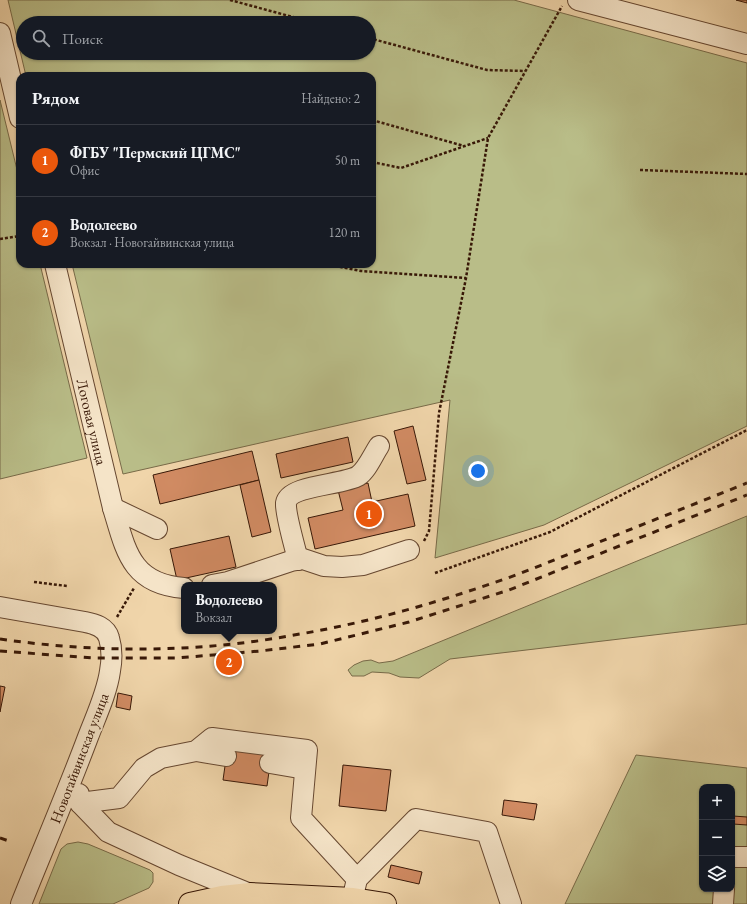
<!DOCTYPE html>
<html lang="ru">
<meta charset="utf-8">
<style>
:root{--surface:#171b24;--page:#20242c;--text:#f1f3f6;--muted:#9ea1a6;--line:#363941;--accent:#ea580c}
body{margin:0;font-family:"EB Garamond",serif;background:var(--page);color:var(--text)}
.controls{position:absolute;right:12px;bottom:12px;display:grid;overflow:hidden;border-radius:8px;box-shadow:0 1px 3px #0004}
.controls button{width:36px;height:36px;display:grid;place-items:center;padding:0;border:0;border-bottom:1px solid var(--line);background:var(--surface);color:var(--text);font:20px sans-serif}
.you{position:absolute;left:478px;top:471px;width:14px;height:14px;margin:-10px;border:3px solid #fff;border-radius:50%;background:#1a73e8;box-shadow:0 0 0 6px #1a73e833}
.badge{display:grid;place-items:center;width:26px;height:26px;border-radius:50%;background:var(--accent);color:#fff;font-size:13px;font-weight:700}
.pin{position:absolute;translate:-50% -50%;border:2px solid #fff;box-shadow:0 1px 4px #0006}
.popup{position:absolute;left:181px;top:582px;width:96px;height:52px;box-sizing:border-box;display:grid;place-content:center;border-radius:8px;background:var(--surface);filter:drop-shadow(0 1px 3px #0005);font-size:13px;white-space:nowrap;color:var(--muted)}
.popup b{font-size:15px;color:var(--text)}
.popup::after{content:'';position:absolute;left:50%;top:100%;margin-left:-8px;border:8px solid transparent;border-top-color:var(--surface)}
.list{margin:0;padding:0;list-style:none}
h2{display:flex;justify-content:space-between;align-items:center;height:52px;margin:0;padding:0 16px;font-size:17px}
h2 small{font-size:13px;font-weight:400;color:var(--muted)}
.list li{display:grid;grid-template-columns:26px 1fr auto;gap:12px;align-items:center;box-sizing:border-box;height:72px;padding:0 16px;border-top:1px solid var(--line)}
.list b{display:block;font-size:15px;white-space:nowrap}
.list p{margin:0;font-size:13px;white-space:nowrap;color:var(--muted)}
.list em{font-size:13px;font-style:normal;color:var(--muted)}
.icon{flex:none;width:22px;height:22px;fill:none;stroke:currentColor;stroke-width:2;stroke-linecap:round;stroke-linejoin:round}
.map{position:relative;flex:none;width:747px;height:904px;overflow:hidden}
.search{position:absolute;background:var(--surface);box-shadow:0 1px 3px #0004;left:16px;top:16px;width:360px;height:44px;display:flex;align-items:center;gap:10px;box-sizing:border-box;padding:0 14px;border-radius:22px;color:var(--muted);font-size:15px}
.panel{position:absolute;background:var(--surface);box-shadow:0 1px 3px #0004;left:16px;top:72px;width:360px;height:196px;border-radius:12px}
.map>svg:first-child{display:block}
.green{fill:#b9bd88;stroke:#786a48;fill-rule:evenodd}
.building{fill:#d18b63;stroke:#381807}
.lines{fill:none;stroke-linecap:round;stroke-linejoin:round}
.minor-casing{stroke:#664730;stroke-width:22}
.major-casing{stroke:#381807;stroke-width:24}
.path{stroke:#381807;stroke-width:2.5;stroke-dasharray:3 2;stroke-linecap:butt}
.minor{stroke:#f5e4c8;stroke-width:20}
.major{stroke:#f0d5aa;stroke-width:22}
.rail{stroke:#381807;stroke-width:3;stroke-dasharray:7 7;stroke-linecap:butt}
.labels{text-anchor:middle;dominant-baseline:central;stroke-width:4;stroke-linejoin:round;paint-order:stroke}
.street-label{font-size:15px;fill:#381807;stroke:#f5e4c8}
</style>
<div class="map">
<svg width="747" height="904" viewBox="0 0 747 904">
<rect width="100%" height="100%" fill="#f0d5aa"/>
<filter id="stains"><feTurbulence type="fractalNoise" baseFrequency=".005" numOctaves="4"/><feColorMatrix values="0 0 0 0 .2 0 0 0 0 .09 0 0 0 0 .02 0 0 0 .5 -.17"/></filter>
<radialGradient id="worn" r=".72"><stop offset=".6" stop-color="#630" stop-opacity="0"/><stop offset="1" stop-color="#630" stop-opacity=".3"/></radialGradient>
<!-- green -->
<g class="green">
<path d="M 8,0 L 514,0 L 747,63 L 747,426 L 544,525 L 435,558 L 450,400 L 123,474 L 72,264 L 372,264 L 372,76 L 26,76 ZM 23,23 L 369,23 L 369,53 L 23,53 Z"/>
<polygon points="0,100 20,182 20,264 40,264 87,458 0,479"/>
<polygon points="747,516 747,624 450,659 419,678 400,677 389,673 372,672 364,676 352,676 348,670 354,665 363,661 371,660 379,663 393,661"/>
<path d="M 636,755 L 747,768 L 747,904 L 565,904 ZM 702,787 L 732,787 L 732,889 L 702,889 Z"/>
<polygon points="78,842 88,844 150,870 153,873 153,882 149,888 113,904 39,904 61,849 67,844"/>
</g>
<!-- building -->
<g class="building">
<polygon points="736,0 747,0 747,3"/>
<polygon points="413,426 426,480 407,484 394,431"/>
<polygon points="348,437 353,462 281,478 276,454"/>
<polygon points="252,451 259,480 160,504 153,475"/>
<polygon points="259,480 271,532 252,537 240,485"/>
<polygon points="368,483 372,502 408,494 415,526 315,549 308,518 343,510 338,490"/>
<polygon points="229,536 236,567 177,580 170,549"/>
<polygon points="0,686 5,687 0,712"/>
<polygon points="118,693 132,696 130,710 116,707"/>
<polygon points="228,745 272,750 267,786 223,780"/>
<polygon points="343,765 391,770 386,811 339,806"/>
<polygon points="504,800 537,804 534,820 502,815"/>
<polygon points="733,816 747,817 747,825 733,824"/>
<polygon points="391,865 422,872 419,884 388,877"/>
</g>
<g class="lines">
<defs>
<g id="minor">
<polyline points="578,0 747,44"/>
<polyline points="0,33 20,118"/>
<path id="s1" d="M 55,264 L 113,508 C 126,551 131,584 184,588"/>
<polyline points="113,508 157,529"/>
<path d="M 298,560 C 295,547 285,514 286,503 C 289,485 343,485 358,476 C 367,470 373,455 379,446"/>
<polyline points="212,585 228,582 291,561 303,559 324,566 342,567 363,565 409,550"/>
<path d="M 0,607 L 85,622 C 95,624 106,627 109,638 C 112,648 112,660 110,671 C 107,693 96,716 88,737 C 67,793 43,849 21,904"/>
<polyline points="196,751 226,756"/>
<polyline points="270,763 305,769"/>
<polyline points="79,794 80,803 108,832 179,865 250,894"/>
<polyline points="80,803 119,798 144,768 161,758 196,751 212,738 307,750 301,818 357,879"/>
<polyline points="732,857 747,857"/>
<polyline points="354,892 357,879 416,819 487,832 511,904"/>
<polyline points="723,904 724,889"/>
</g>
<polyline id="major" points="190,904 222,897 250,894 353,899 385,904"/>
</defs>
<!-- minor casing -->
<use href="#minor" class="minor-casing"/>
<!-- major casing -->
<use href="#major" class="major-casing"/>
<!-- path -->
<g class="path">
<polyline points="230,0 315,23"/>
<polyline points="369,38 487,70 525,71"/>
<polyline points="372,120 464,146"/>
<polyline points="372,162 401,168 488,138"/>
<polyline points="640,170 747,174"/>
<polyline points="0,239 20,236"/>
<polyline points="325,264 361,271 466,278"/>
<polyline points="424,541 429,531 439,413 466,278 488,138 562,6"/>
<polyline points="435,573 550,532 747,430"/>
<polyline points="34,582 67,586"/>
<polyline points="117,617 134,588"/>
</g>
<!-- minor -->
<use href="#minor" class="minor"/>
<!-- major -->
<use href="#major" class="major"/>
<!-- rail -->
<g class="rail">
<path d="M 0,639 C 97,653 198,653 294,635 C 361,624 426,606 490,584 C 524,573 558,558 592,545 C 643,524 695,504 747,483"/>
<polyline points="0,651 93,658 177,658 260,651 320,644 409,622 509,590 747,495"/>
<polyline points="0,838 9,841"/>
</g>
</g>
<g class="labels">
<!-- street labels -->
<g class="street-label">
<text stroke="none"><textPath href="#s1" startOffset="162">Логовая улица</textPath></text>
<text transform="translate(79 758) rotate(-69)">Новогайвинская улица</text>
</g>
</g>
<rect width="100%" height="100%" filter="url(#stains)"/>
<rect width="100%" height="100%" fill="url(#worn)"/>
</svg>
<div class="controls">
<button>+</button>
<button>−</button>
<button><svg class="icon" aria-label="layers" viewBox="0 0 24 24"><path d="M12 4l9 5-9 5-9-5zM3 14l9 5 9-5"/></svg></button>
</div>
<div class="you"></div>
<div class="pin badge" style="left:369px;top:514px">1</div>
<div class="pin badge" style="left:229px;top:662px">2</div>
<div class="popup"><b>Водолеево</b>Вокзал</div>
<div class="search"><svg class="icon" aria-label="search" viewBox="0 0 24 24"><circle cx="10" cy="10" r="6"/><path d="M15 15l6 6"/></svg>Поиск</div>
<section class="panel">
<h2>Рядом<small>Найдено: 2</small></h2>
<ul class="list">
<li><span class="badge">1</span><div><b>ФГБУ &quot;Пермский ЦГМС&quot;</b><p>Офис</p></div><em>50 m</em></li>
<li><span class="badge">2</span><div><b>Водолеево</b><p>Вокзал · Новогайвинская улица</p></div><em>120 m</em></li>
</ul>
</section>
</div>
